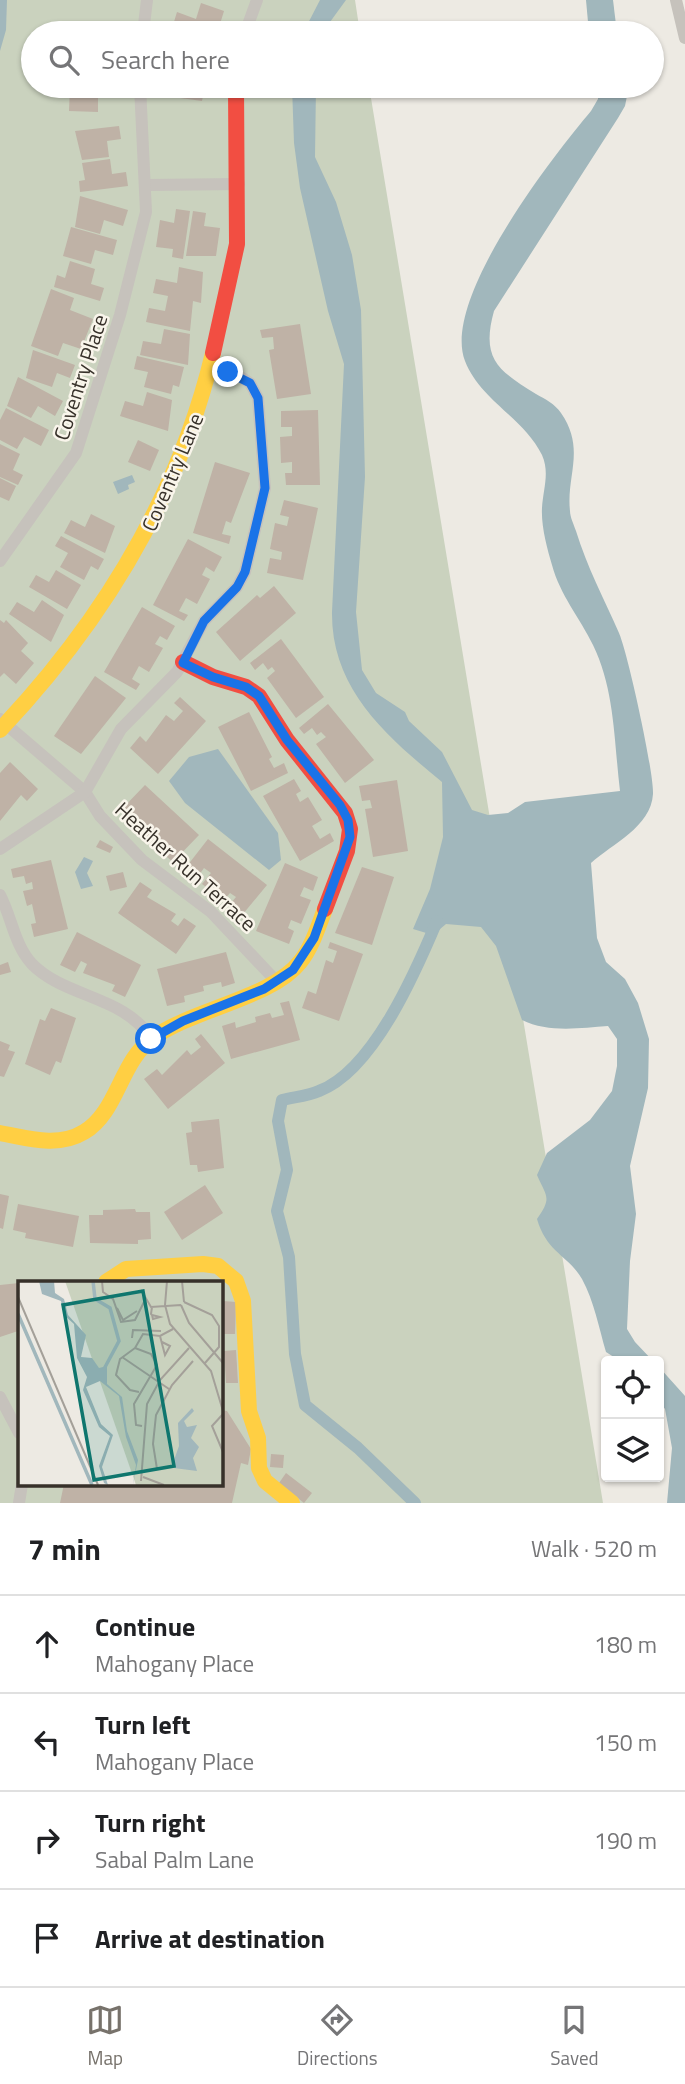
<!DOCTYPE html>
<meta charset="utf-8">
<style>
:root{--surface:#fff;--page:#f2f2f2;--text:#202124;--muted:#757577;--line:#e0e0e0;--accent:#77726b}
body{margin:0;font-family:"Titillium Web",sans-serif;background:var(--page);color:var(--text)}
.controls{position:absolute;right:21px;bottom:21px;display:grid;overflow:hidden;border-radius:7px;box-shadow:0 2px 5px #0004}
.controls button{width:63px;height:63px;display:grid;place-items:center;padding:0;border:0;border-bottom:2px solid var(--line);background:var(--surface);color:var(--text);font:35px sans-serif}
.stop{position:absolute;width:21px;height:21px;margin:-16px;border:5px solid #1a73e8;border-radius:50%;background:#fff}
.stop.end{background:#1a73e8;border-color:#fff;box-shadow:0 2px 7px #0008}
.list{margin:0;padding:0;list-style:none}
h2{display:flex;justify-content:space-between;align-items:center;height:91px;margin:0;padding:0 28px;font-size:30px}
h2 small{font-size:23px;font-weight:400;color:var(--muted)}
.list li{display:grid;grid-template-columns:46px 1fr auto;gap:21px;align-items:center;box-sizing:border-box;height:98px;padding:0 28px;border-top:2px solid var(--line)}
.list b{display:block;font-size:26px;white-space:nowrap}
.list p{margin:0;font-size:23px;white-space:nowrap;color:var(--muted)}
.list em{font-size:23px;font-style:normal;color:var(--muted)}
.icon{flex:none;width:38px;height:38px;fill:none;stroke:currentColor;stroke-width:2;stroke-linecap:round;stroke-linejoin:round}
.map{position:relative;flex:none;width:685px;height:1503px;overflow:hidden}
.search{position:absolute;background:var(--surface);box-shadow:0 2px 5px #0004;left:21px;right:21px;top:21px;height:77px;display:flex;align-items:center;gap:18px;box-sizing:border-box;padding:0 24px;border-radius:38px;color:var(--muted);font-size:26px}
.sheet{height:483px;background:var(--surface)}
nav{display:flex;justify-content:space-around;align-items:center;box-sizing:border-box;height:98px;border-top:2px solid var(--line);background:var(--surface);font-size:19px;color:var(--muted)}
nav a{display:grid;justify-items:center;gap:4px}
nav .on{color:var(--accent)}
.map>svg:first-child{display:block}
.green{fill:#cad2be;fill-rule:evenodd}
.water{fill:#a1b7bc}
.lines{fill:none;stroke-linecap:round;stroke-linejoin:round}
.canal{stroke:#a1b7bc;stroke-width:12}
.building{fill:#bfb2a6}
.street{stroke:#c6c2bc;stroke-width:12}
.slow{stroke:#ffcf43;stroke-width:16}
.jam{stroke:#f24e42;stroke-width:16}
.route{stroke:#1a73e8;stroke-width:9}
.labels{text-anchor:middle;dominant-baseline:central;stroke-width:5;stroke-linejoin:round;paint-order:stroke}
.street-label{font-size:21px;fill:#37312a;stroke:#f9f5eb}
.inset-river{fill:none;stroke:#a1b7bc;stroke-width:3.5}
.inset-road{fill:none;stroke:#a4a099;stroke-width:2}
.view{fill:#0f766e;fill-opacity:0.15;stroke:#0f766e;stroke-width:3.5}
.inset-edge{fill:none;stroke:#37312a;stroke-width:3.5}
</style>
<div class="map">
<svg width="685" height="1503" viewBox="0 0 685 1503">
<rect width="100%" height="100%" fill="#edeae3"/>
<!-- green -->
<path class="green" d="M 0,0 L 355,0 L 360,33 L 33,33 L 33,86 L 369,86 L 603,1503 L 0,1503 ZM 19,1282 L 220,1282 L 220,1484 L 19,1484 Z"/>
<!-- water -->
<g class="water">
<polygon points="0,0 7,0 6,30 0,51"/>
<polygon points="320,0 346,0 322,33 303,33"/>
<polygon points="586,0 613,0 617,33 589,33"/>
<path d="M 292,86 L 316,86 L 315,157 L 336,202 L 352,255 L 361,310 L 365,477 L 356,612 L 362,670 L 376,693 L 405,712 L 409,721 L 442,752 L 472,810 L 488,815 L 508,813 L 525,802 L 620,791 C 614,742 615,690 593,645 C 580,618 560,595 552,565 C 547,548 541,526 542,508 C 543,489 550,473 542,455 C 524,418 480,400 465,361 C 441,300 552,157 591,111 L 598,99 L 598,86 L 629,86 L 625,106 L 618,118 L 494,311 C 481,358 497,370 536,394 C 545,399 555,404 561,413 C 586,449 566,476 570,511 C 570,517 574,525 576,531 C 587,567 604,599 619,633 C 628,654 654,772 653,794 C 651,827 612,844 591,863 L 597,938 L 606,962 L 625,979 L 638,1003 L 649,1039 L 648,1088 L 630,1166 L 636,1214 L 630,1261 L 627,1329 L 635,1342 L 653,1361 L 620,1361 L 606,1352 C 599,1328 594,1301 582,1279 C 568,1255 547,1253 537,1219 C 552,1197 547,1198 537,1175 L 547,1153 L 590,1120 L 612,1091 L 617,1066 L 617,1039 L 608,1026 C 580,1028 548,1033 522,1020 L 496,946 L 481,927 L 446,924 L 433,935 L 413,929 L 430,889 L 443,837 L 442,782 C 386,736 331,689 332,612 L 344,364 L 328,311 L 300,188 L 294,143 Z"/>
<polygon points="132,475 135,482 128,485 129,489 118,494 113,482"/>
<polygon points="218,749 278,833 281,860 269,870 185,803 169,781 189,757"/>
<polygon points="84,857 93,861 87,873 93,886 81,889 75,872"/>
<polygon points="659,1367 685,1396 685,1503 667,1503 672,1448 665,1409 659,1401"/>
</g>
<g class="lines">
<!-- canal -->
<path class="canal" d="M 415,1503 L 358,1448 L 305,1405 L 295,1354 L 289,1257 L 277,1211 L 287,1170 L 278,1121 L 282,1100 C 294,1097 308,1096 319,1091 C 373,1071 416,971 437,921"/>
</g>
<!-- building -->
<g class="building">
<polygon points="201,3 224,11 220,24 224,25 221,33 198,33 173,25 177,12 196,19"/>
<polygon points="70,86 117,86 116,96 98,95 98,112 69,111"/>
<polygon points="174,86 205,86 202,101 173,97"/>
<polygon points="119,126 121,139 107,141 109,157 82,160 75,131"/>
<polygon points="110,159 112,174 126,172 128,186 80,192 79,181 85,180 82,163"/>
<polygon points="80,196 128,210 123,226 104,220 100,234 75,227"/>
<polygon points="176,209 190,211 183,259 172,257 173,249 156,247 160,220 174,223"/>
<polygon points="193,211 206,213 204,226 220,228 216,256 186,256"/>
<polygon points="71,227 117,240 113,255 95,250 91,264 63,256"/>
<polygon points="70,261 95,269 91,284 104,288 100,301 54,287 57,275 65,278"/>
<polygon points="179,267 203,272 201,303 193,301 190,331 146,322 149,308 165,311 168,296 153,293 156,279 177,283"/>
<polygon points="51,289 74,298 70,310 93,319 81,349 63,343 58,356 31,346"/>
<polygon points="300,324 311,394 277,399 269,350 274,349 273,337 262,338 260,330"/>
<polygon points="164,329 190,334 188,365 140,355 143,341 161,344"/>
<polygon points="33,350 75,365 70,378 57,373 52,387 26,378"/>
<polygon points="137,356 184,367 179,387 173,385 171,394 144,387 148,372 134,369"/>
<polygon points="18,377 63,401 55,416 38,406 31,418 7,406"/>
<polygon points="147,392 172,400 168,431 120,416 125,401 143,406"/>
<polygon points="6,408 49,430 41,446 24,437 17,449 0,440 0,420"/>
<polygon points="318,410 320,485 286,485 285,473 292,473 292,462 281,463 280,437 292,436 292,427 281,427 281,411"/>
<polygon points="138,440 159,450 150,471 128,462"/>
<polygon points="0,444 20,454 13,470 23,475 18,485 0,477"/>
<polygon points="215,462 250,473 231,523 226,521 222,534 231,536 229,544 193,533"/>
<polygon points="0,478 16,486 9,501 0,497"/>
<polygon points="284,500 318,508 303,580 267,573 270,558 281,560 282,552 270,549 275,523 287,526 289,517 280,515"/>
<polygon points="91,514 115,526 105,553 64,533 71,520 85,527"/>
<polygon points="61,536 104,559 98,570 91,566 84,580 60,567 68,553 55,546"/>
<polygon points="188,539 222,557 214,572 206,567 202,575 210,579 197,604 186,598 179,611 188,615 184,621 153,605"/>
<polygon points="56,570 81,585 67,609 29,587 36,575 49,582"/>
<polygon points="274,586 296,613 240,661 216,632 257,595 260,598"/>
<polygon points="42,600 64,615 51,642 9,614 17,602 34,612"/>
<polygon points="142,607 175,626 167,640 160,636 155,644 163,648 149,672 139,666 132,679 140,684 136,690 104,672"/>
<polygon points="0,620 4,623 6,620 28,643 21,651 34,663 16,684 4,673 0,677"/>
<polygon points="281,639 324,697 296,718 267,678 275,671 272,667 268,670 263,663 255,670 250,663"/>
<polygon points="95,676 126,698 81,754 54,736"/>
<polygon points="180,697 206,721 158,774 130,748 140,736 146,742 166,715 174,721 183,711 174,703"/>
<polygon points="328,704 374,760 345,783 316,744 326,737 321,732 317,735 312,728 304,734 299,728"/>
<polygon points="249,712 272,757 269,759 274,768 284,763 288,773 251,791 218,727"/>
<polygon points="10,762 38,789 27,801 21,795 0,821 0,773"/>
<polygon points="294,779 301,791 296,794 300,802 308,797 322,820 312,826 320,839 330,833 334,841 300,861 263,796"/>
<polygon points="397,780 408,851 373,857 365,809 372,808 370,800 362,801 359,786"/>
<polygon points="145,785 199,835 173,862 161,852 167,845 161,839 154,846 131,825 134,822 121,810"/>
<polygon points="208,839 267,885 243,914 230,904 236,897 230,893 224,900 202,884 211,873 204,868 199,875 187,866"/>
<polygon points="100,840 113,847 110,853 96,847"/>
<polygon points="51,860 68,929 34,937 31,924 36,923 32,904 27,906 23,891 33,889 32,882 26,884 24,876 13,878 11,869"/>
<polygon points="285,863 318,877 313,891 304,887 300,896 311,900 301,924 291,920 288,928 294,931 289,944 256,931"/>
<polygon points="362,867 394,877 372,945 335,933"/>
<polygon points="123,872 127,887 110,891 106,876"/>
<polygon points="140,882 152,890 147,897 176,914 171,921 178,926 184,918 196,926 176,954 118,913"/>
<polygon points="77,932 141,965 125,997 112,991 115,985 83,973 87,964 81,961 75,972 60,965"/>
<polygon points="330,942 363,954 339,1021 302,1008 308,991 316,994 326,960 333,963 337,951 328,948"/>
<polygon points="226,952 235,983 222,987 221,982 203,986 204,991 184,996 185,1002 167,1006 157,969"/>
<polygon points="8,962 11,972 0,975 0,965"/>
<polygon points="289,1001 300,1040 231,1059 222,1026 235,1022 236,1028 256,1022 255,1017 270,1013 272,1018 284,1015 280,1003"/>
<polygon points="51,1008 76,1018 61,1063 56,1061 50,1075 25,1064 40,1019 45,1021"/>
<polygon points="201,1034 225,1063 168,1109 144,1079 157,1069 162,1075 187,1050 191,1055 201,1047 195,1039"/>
<polygon points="0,1041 10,1045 8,1050 15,1052 4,1077 0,1076"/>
<polygon points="219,1119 224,1168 198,1172 197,1165 190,1165 186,1133 192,1132 191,1122"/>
<polygon points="205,1185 223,1213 182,1240 164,1212"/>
<polygon points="0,1194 9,1196 3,1229 0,1228"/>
<polygon points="18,1204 79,1216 73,1247 25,1238 26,1233 13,1230"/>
<polygon points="135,1209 136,1212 150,1212 151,1239 138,1240 138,1244 90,1243 89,1215 103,1215 103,1210"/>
<polygon points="19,1283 18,1331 0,1337 0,1285"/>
<polygon points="223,1301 236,1302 235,1334 222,1334"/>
<polygon points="236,1350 238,1383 226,1383 224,1351"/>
<polygon points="220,1410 227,1411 251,1449 248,1465 241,1463 232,1503 60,1503 64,1484 220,1484"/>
<polygon points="271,1454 284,1455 283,1468 270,1467"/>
<polygon points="286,1473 312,1493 304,1503 279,1483"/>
</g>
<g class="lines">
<!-- street -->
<g class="street">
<polyline points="676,0 685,38"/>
<polyline points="143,33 147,0"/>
<polyline points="245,33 257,0"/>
<polyline points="147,185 239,184"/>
<polyline points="0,561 76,453 120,315 146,212 140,86"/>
<polyline points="0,719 85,792 100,816 142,860 211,912 277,982"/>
<polyline points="0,849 85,792 121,729 177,672 204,621 237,587 245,572 265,488 258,398 250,383 236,374 220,372 209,376"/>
<path d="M 0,895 C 12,918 14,944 32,964 C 65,998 126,996 151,1039"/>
<polyline points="0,1397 19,1433"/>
<polyline points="19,1503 22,1484"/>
</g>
<!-- slow -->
<g class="slow">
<path d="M 0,730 C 102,622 178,499 213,353"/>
<path d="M 0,1133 C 27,1138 58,1148 84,1132 C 118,1112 120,1061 153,1038 C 193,1009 272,998 300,962 C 312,947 318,927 325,909"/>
<polyline points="106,1282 126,1269 203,1264 218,1266 236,1281 243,1301 249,1411 258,1438 259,1468 265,1481 292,1503"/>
</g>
<!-- jam -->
<g class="jam">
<polyline points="213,353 237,244 236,86"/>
<polyline points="183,662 213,677 246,687 259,696 287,740 345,813 350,829 347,851 325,909"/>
</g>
</g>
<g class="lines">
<!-- route -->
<polyline class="route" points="151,1039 183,1021 264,989 293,970 314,938 350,837 348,820 340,805 287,740 259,696 246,687 213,677 183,663 204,621 237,587 245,572 265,488 258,398 250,383 228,372"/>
</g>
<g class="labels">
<!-- street labels -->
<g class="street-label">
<text transform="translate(80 377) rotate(-72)">Coventry Place</text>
<text transform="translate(172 472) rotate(-67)">Coventry Lane</text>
<text transform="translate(186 866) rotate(42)">Heather Run Terrace</text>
</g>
</g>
<!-- overview -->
<g transform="translate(18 1281)">
<rect width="205" height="205" fill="#edeae3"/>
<path d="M 47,0 L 205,0 L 205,204 L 118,204 Z" fill="#cad2be"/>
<path d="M 21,0 L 36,0 L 37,12 L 46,18 L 50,34 L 68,54 L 63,76 L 74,77 L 81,87 L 89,85 L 89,103 L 104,116 L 109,150 L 120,179 L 115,204 L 118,184 L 108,156 L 101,115 L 82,100 L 68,106 L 83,143 L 95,154 L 84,186 L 90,204 L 86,202 L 81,185 L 92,155 L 81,146 L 65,109 L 69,96 L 59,77 L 56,43 L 46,34 L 43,20 L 24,13 ZM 174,127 L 176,130 L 166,140 L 169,146 L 179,144 L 173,157 L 181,166 L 175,177 L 179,190 L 156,187 L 155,182 L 161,165 L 160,142 Z" fill="#a1b7bc"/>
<path class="inset-river" d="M 75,0 L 77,18 L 92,27 L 101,60 L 86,88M 0,33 L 74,204"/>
<path class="inset-road" d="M 84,0 L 85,11 L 95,18 L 103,41 L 117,39 L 126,21M 149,0 L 147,24 L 152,43 L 193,90 L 205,130M 164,0 L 166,21M 123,9 L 133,26 L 163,24M 0,16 L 80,204M 166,21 L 194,34 L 201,45 L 201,66 L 187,82M 163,24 L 171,42 L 205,82M 99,27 L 105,39 L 119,30M 134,34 L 142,36 L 135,38 L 134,34 L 133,33 L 134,26M 142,55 L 147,74 L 152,65 L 144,61M 114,57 L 115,49 L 143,50M 117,67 L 133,73 L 139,84 L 116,123 L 118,144 L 124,145M 117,67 L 102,78 L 98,94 L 112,109 L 121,111M 117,67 L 125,53 L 142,55 L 155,48M 104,76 L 151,108M 205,133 L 194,145 L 205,171M 139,188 L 135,163 L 138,134 L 154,104 L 175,80M 125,196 L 146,204M 123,200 L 129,123 L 142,99 L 171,67"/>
<path class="view" d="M 125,10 L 156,185 L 76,199 L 45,24 Z"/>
<rect width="205" height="205" class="inset-edge"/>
</g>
</svg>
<div class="controls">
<button><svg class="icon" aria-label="locate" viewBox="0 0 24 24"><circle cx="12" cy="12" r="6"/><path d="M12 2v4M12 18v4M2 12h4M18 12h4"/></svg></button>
<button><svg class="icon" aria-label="layers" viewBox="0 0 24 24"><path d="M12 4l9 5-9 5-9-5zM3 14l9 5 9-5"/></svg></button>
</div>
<div class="stop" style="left:151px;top:1039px"></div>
<div class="stop end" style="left:228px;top:372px"></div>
<div class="search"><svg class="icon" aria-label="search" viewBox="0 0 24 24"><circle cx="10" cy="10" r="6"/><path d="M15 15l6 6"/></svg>Search here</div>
</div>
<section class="sheet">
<h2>7 min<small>Walk · 520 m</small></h2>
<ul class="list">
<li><svg class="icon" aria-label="ahead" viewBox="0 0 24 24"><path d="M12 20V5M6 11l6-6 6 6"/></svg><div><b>Continue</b><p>Mahogany Place</p></div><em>180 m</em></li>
<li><svg class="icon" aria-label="left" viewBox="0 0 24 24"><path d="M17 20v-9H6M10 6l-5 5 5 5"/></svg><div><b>Turn left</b><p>Mahogany Place</p></div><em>150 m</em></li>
<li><svg class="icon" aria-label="right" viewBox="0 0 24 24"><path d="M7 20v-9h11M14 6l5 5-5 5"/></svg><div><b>Turn right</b><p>Sabal Palm Lane</p></div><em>190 m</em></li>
<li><svg class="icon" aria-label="arrive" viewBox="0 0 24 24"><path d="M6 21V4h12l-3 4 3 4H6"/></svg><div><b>Arrive at destination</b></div></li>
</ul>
</section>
<nav>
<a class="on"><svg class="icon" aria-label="map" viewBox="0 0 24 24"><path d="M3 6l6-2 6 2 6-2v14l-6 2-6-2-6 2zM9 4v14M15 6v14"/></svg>Map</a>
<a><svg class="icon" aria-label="directions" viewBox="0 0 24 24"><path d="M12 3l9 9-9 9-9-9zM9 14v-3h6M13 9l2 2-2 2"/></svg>Directions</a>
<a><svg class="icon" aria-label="saved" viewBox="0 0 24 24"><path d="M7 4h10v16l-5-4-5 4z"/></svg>Saved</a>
</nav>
